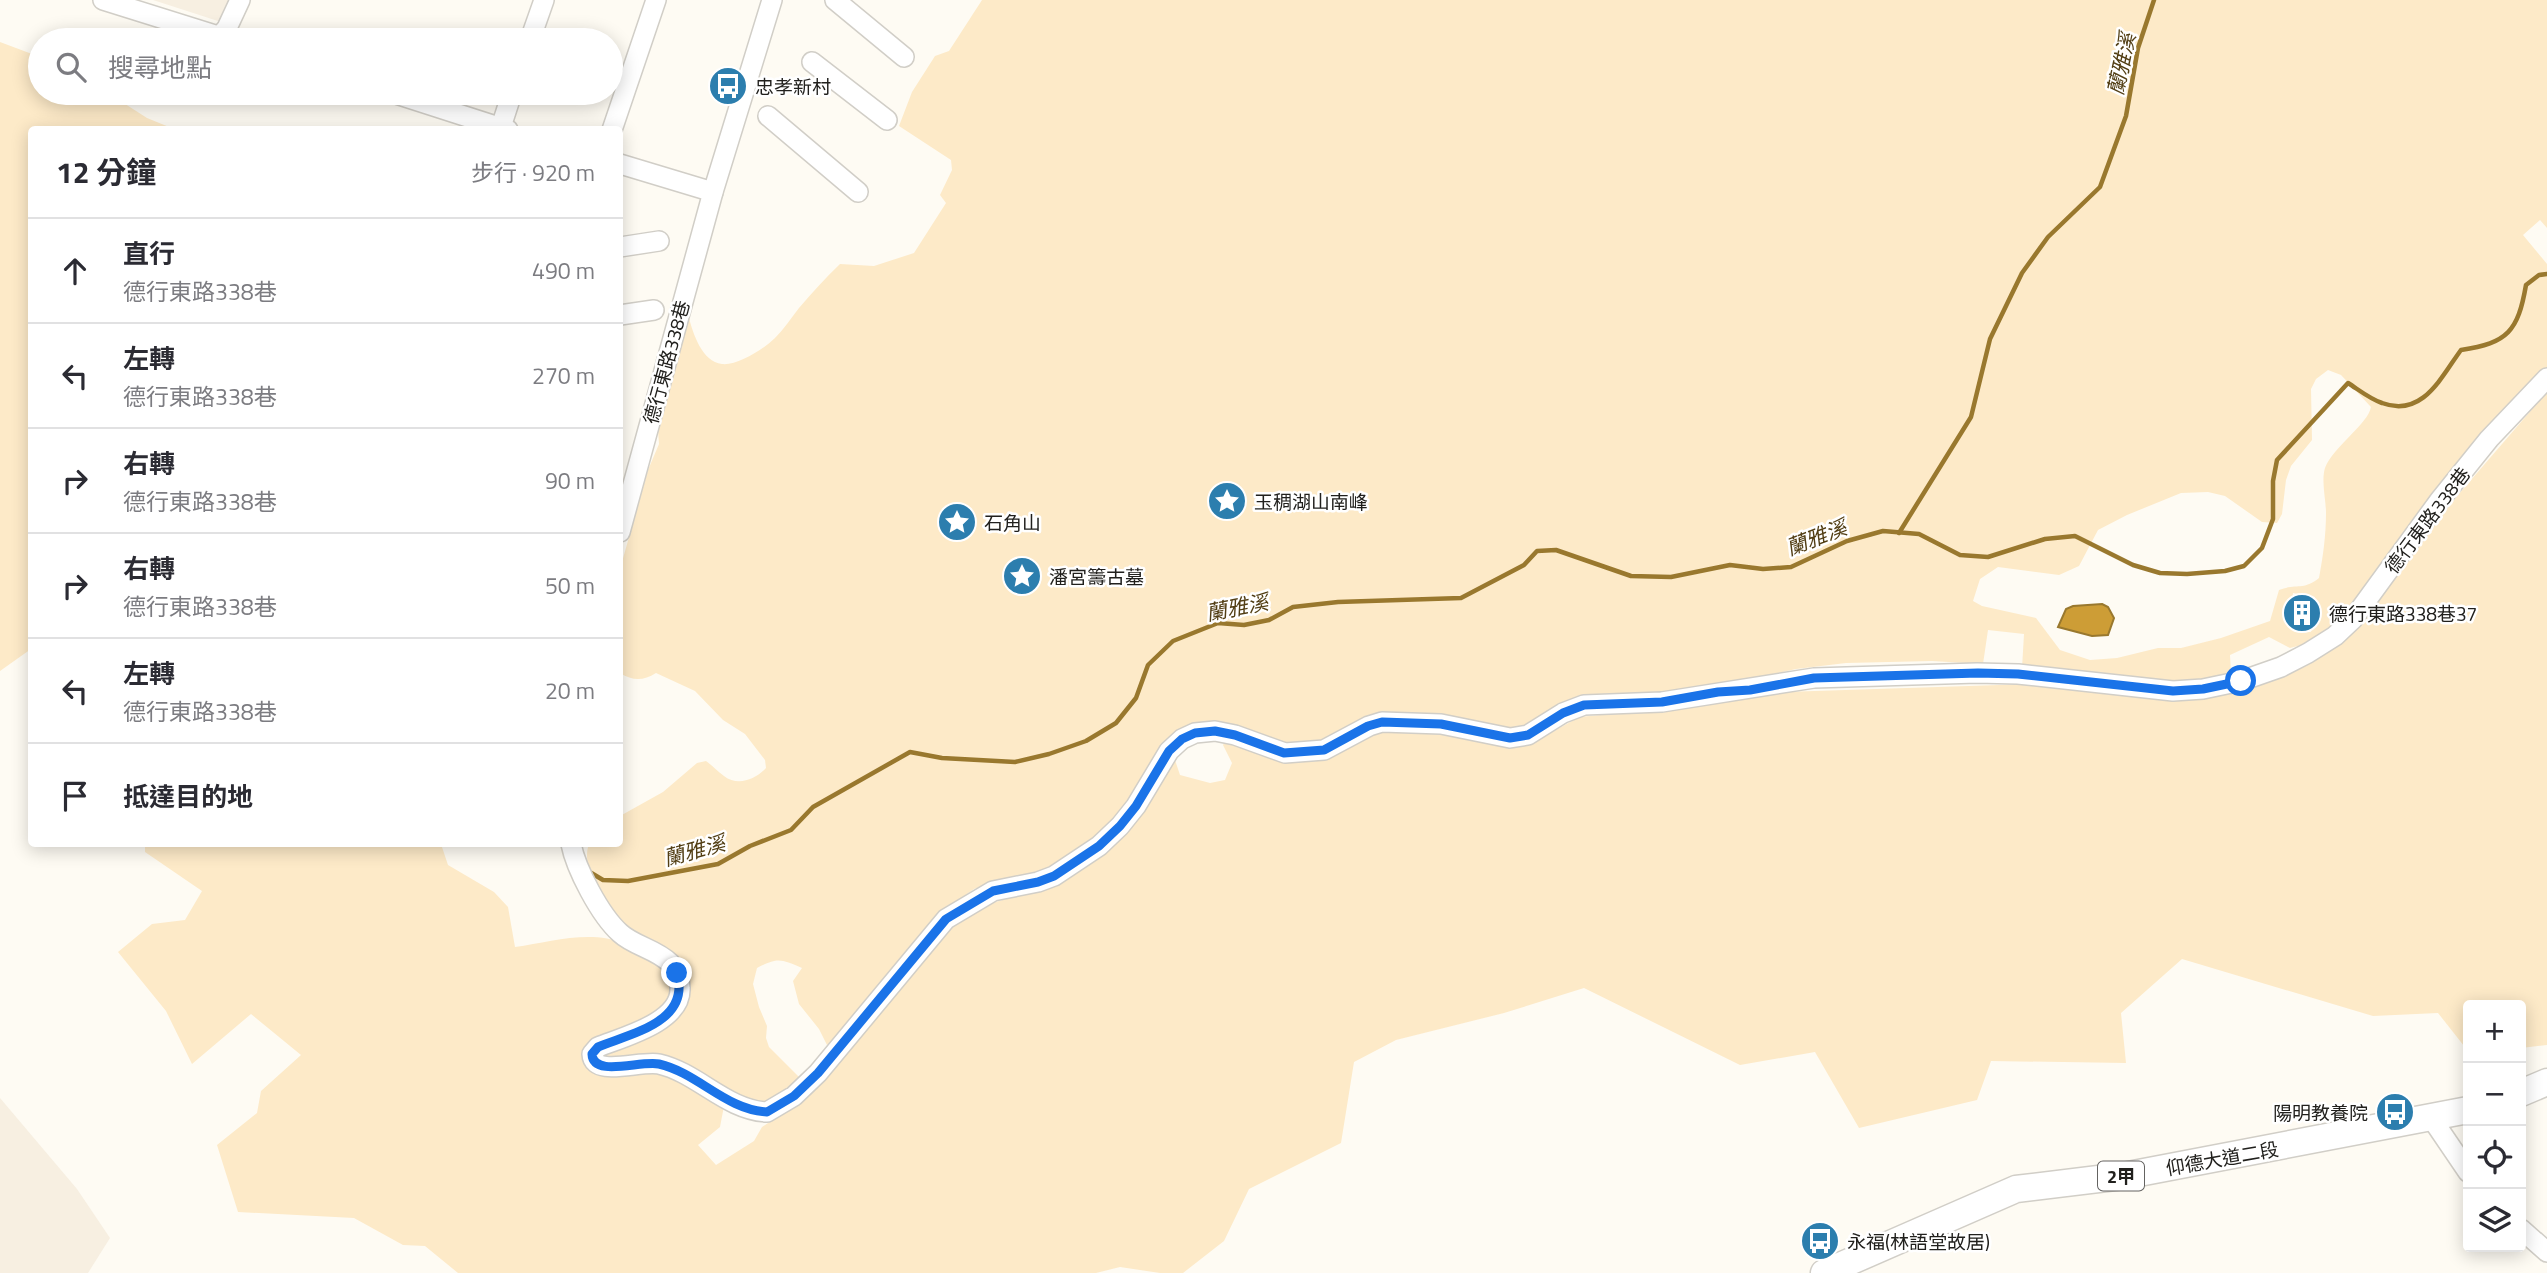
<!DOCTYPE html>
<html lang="zh-TW">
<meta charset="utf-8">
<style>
:root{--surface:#fff;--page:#f2f2f3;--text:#2b2b33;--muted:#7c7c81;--line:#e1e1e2}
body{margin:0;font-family:"Titillium Web","Noto Sans TC",sans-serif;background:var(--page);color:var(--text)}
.controls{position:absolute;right:21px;bottom:21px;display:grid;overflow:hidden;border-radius:7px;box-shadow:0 4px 18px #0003}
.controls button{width:63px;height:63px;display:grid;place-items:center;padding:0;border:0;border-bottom:2px solid var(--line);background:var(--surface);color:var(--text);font:35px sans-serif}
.stop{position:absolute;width:21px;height:21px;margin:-16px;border:5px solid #1a73e8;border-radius:50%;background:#fff}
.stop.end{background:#1a73e8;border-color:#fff;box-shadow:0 2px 7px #0008}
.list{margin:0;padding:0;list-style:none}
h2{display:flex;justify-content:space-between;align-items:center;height:91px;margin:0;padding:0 28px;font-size:30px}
h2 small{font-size:23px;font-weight:400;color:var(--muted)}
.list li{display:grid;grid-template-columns:46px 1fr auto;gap:21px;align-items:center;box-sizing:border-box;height:105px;padding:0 28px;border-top:2px solid var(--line)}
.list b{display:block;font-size:26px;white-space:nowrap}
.list p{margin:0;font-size:23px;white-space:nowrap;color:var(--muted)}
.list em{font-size:23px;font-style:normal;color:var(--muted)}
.icon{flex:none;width:38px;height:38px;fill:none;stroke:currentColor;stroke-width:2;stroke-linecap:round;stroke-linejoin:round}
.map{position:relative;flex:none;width:2547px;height:1273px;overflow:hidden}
.search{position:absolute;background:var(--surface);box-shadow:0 4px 18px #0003;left:28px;top:28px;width:595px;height:77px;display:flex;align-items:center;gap:18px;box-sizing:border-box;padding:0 24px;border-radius:38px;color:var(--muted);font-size:26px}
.panel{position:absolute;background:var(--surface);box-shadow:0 4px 18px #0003;left:28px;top:126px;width:595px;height:721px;border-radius:7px}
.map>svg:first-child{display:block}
.built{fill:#f7efe1}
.green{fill:#fdeac8;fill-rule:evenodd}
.water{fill:#cd9d36;stroke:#99782e;stroke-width:2}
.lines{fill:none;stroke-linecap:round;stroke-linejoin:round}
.stream{stroke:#99782e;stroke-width:4.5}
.minor-casing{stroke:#d1cec7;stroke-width:22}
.major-casing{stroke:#d1cec7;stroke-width:29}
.minor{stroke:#fff;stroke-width:19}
.major{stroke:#fff;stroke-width:26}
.route{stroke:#1a73e8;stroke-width:9}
.labels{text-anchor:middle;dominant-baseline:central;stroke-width:5;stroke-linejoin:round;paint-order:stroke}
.shield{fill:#fff;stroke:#646361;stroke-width:2}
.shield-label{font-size:18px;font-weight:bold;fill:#21201d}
.poi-label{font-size:19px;fill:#21201d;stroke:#fff;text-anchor:start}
.street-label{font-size:19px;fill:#21201d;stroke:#fff}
.water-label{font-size:21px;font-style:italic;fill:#523e14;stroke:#fff}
</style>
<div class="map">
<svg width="2547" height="1273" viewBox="0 0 2547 1273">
<rect width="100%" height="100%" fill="#fefbf3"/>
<!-- built -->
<g class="built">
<polygon points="153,0 231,0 221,22"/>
<polygon points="0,1098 77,1189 110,1238 88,1273 0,1273"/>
</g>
<!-- green -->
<g class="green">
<path d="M 982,0 L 2547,0 L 2547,228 L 2540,220 L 2523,235 L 2547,264 L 2547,371 L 2447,479 L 2412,521 L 2350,614 L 2313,642 L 2290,648 L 2269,637 L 2230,655 L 2231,674 L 2177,686 L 2022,668 L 2024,634 L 1988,630 L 1983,664 L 1932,661 L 1846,663 L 1796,669 L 1714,687 L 1613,699 L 1525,729 L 1508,729 L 1378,717 L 1326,744 L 1286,746 L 1215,723 L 1198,722 L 1176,731 L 1161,744 L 1142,785 L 1112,827 L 1043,875 L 1001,880 L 974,889 L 945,909 L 835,1040 L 827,1045 L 819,1029 L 799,1004 L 793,981 L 802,968 C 781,959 778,957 757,968 L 753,984 L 759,1007 L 767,1026 L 766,1038 L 769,1047 L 800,1078 L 780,1099 L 761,1105 L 623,1058 L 596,1056 L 685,992 C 657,963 573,886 589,844 L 620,844 L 620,816 L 663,792 L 697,763 L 706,761 C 713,766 717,771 724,776 C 738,787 756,779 766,768 L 765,760 L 745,734 L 723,720 L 695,691 L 656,673 C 643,681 633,681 620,673 L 620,569 L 648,470 L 659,444 L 657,416 L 685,316 L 689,318 C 693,333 702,362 722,364 C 737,366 765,348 775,338 C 784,329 791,318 799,308 C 812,293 825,278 840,264 L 874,266 L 914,253 L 946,203 L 940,195 L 952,170 L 951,160 L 899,126 L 912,92 L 935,56 L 949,51 ZM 2328,370 L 2341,375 L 2371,407 C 2368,424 2333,447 2325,468 C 2321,481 2326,500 2326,513 C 2326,535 2323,557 2319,578 C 2303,591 2297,583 2279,590 L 2270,621 L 2221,638 L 2181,648 L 2158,648 L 2117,658 L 2090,660 L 2060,650 L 2036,618 L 1982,606 L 1973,601 L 1980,579 L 1998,567 L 2059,575 L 2079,566 L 2098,530 L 2127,515 L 2181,493 L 2208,492 L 2225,496 L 2262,522 L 2277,523 L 2282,514 L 2286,480 L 2291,466 L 2312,440 L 2311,389 L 2316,379 ZM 2293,593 L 2315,597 L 2311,632 L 2289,628 Z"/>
<polygon points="0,42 40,57 40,93 108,93 147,118 174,129 32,130 31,649 0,671"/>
<path d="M 2547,392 L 2547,1045 L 2521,1048 L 2521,1005 L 2468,1005 L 2468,1051 L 2438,1013 L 2373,1016 L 2182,959 L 2121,1013 L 2126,1063 L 1991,1061 L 1977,1100 L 1859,1128 L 1815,1052 L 1740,1065 L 1584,988 L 1504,1013 L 1396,1040 L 1354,1062 L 1341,1143 L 1249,1189 L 1224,1241 L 1183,1273 L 1160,1273 L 1120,1267 L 1096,1273 L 458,1273 L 425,1246 L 403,1245 L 354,1218 L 238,1212 L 217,1145 L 257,1113 L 261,1091 L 301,1055 L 251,1014 L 192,1064 L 166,1011 L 118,952 L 152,924 L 185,920 L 202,891 L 145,852 L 145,844 L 441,844 L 448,865 L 494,892 L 508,907 L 515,947 C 551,942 591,929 625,944 C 641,951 656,964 671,974 L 670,1003 L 588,1055 L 676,1078 L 724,1106 L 720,1127 L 698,1145 L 716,1165 L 754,1141 L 762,1127 L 785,1112 L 836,1064 L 959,920 L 986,905 L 1045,887 L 1109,846 L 1174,757 L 1180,775 L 1210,783 L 1225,780 L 1232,763 L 1223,745 L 1226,740 L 1279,758 L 1385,727 L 1528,740 L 1549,734 L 1579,717 L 1654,710 L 1784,692 L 2030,684 L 2179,701 L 2217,695 L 2297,667 L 2426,532 Z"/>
</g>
<!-- water -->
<polygon class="water" points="2102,604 2108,607 2114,618 2108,635 2092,636 2058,627 2066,609 2073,606"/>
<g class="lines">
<!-- stream -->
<g class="stream">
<polyline points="1899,533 1971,417 1990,339 2022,273 2048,237 2100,187 2126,116 2138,48 2154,0"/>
<path d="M 588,871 L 603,880 L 628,881 L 718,864 L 750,846 L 791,830 L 813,807 L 910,752 L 942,758 L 1015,762 L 1049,754 L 1086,741 L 1116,723 L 1136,698 L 1148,665 L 1173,641 L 1218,623 L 1244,625 L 1269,620 L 1293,607 L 1338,602 L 1461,598 L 1524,565 L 1537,551 L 1556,550 L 1631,576 L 1671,577 L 1730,565 L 1763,569 L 1791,567 L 1847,541 L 1883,531 L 1919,534 L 1960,555 L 1988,557 L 2045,539 L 2075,536 L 2133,565 L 2160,573 L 2187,574 L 2225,571 L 2244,566 L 2262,548 L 2273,519 L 2273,481 L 2277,460 L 2348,383 C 2359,390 2370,399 2382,403 C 2423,418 2441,377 2461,350 C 2508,343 2518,331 2526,285 L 2539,275 L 2547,274"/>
</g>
<defs>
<g id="minor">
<polyline points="103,0 231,40"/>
<polyline points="835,0 904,57"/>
<polyline points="219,37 227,28 240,0"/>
<polyline points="530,40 544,0"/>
<polyline points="812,62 887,120"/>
<polyline points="393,93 508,130"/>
<polyline points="768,116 858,192"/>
<polyline points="501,127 512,93"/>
<polyline points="612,130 656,0"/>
<polyline points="620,164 713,192"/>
<polyline points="620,247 659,241"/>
<polyline points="620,315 654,310"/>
<polyline points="620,532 713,192 772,0"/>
<path d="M 571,844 C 576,869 600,915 620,933 C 634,946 656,949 670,963 C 676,970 680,979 680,988 C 682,1022 623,1037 598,1047 L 592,1054 C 593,1078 641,1060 659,1064 C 698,1073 726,1110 767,1112 L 794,1096 L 818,1073 L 946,919 L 993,891 L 1038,882 L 1054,876 L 1099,846 L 1120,826 L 1136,806 L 1169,751 L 1182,739 L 1195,733 L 1215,731 L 1235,735 L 1285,753 L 1324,750 L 1369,726 L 1382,722 L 1441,724 L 1510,738 L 1528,735 L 1563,713 L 1584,705 L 1662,702 L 1814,678 L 1977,673 L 2018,674 L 2173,691 L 2203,689 L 2241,681 L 2281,667 L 2308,653 L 2335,636 L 2353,619 L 2439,501 L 2489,439 L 2547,378"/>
<polyline points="2432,1119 2468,1172"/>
<polyline points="2521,1229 2547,1252"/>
</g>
<g id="major">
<polyline points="2521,1093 2547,1082"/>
<polyline points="1824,1273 2016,1189 2123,1176 2468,1110"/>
</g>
</defs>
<!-- minor casing -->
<use href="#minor" class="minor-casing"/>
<!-- major casing -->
<use href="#major" class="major-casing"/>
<!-- minor -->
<use href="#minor" class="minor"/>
<!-- major -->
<use href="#major" class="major"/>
</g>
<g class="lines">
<!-- route -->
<path class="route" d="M 677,973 C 691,1022 632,1033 598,1047 L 592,1054 C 593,1078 641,1060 659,1064 C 698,1073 726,1110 767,1112 L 794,1096 L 818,1073 L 946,919 L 993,891 L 1038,882 L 1054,876 L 1099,846 L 1120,826 L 1136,806 L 1169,751 L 1182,739 L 1195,733 L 1215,731 L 1235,735 L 1284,753 L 1324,750 L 1368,726 L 1382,722 L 1441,724 L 1510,738 L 1528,735 L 1563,713 L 1584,705 L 1662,702 L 1718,692 L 1750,690 L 1814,678 L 1978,673 L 2018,674 L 2173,691 L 2203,689 L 2241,681"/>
</g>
<!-- icons -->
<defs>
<symbol id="bus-disc" viewBox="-11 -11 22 22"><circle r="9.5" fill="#2c7eae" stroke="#fff"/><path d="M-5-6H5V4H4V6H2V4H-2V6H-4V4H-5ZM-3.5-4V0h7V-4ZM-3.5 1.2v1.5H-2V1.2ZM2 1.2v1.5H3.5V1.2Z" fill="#fff"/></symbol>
<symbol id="sight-disc" viewBox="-11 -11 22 22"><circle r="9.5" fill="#2c7eae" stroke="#fff"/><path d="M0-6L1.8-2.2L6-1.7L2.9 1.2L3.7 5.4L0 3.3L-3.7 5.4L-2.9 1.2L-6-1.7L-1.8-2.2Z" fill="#fff"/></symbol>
<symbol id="building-disc" viewBox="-11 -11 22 22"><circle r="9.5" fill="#2c7eae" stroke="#fff"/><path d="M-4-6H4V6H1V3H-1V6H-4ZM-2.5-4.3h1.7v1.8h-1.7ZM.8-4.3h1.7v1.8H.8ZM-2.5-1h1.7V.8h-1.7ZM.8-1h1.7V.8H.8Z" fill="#fff"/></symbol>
</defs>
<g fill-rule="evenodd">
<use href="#bus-disc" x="706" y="64" width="44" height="44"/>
<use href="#sight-disc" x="1205" y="479" width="44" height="44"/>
<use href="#sight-disc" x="935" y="500" width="44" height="44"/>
<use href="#sight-disc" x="1000" y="554" width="44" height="44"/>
<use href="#building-disc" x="2280" y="591" width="44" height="44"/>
<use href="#bus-disc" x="2373" y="1090" width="44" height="44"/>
<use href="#bus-disc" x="1798" y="1219" width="44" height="44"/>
</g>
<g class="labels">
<!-- shield labels -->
<rect class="shield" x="2098" y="1161.5" width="46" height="29" rx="5"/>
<g class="shield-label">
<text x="2121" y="1176">2甲</text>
</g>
<!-- poi labels -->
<g class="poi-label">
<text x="755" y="86">忠孝新村</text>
<text x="1254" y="501">玉稠湖山南峰</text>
<text x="984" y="522">石角山</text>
<text x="1049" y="576">潘宮籌古墓</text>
<text x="2329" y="613">德行東路338巷37</text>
<text x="2368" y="1112" text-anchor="end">陽明教養院</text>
<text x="1847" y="1241">永福(林語堂故居)</text>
</g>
<!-- street labels -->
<g class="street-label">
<text transform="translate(666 362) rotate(-75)">德行東路338巷</text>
<text transform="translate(2427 520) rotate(-53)">德行東路338巷</text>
<text transform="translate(2222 1158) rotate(-10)">仰德大道二段</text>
</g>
<!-- water labels -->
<g class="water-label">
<text transform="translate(2121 64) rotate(-78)">蘭雅溪</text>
<text transform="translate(1816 537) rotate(-21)">蘭雅溪</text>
<text transform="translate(1237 607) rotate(-11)">蘭雅溪</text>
<text transform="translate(694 850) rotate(-15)">蘭雅溪</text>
</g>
</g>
</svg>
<div class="controls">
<button>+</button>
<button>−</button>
<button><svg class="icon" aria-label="locate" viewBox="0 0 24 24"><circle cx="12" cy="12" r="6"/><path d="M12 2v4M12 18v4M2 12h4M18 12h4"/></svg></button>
<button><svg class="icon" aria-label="layers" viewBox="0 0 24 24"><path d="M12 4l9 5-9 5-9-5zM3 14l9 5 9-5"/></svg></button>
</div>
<div class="stop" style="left:2241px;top:681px"></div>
<div class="stop end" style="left:677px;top:973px"></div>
<div class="search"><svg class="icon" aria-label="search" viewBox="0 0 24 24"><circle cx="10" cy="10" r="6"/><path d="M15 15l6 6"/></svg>搜尋地點</div>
<section class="panel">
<h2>12 分鐘<small>步行 · 920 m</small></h2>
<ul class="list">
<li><svg class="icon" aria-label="ahead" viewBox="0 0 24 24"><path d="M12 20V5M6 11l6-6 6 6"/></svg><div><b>直行</b><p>德行東路338巷</p></div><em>490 m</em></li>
<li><svg class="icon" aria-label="left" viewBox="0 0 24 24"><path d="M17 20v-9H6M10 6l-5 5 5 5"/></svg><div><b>左轉</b><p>德行東路338巷</p></div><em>270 m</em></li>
<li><svg class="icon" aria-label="right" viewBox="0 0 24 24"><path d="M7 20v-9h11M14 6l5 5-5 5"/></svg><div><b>右轉</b><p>德行東路338巷</p></div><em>90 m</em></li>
<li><svg class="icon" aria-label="right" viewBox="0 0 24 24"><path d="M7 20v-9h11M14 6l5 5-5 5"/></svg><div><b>右轉</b><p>德行東路338巷</p></div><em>50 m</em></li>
<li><svg class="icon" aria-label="left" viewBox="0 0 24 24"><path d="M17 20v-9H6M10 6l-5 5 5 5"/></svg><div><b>左轉</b><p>德行東路338巷</p></div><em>20 m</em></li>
<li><svg class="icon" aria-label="arrive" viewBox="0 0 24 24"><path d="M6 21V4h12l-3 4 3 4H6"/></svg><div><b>抵達目的地</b></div></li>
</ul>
</section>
</div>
